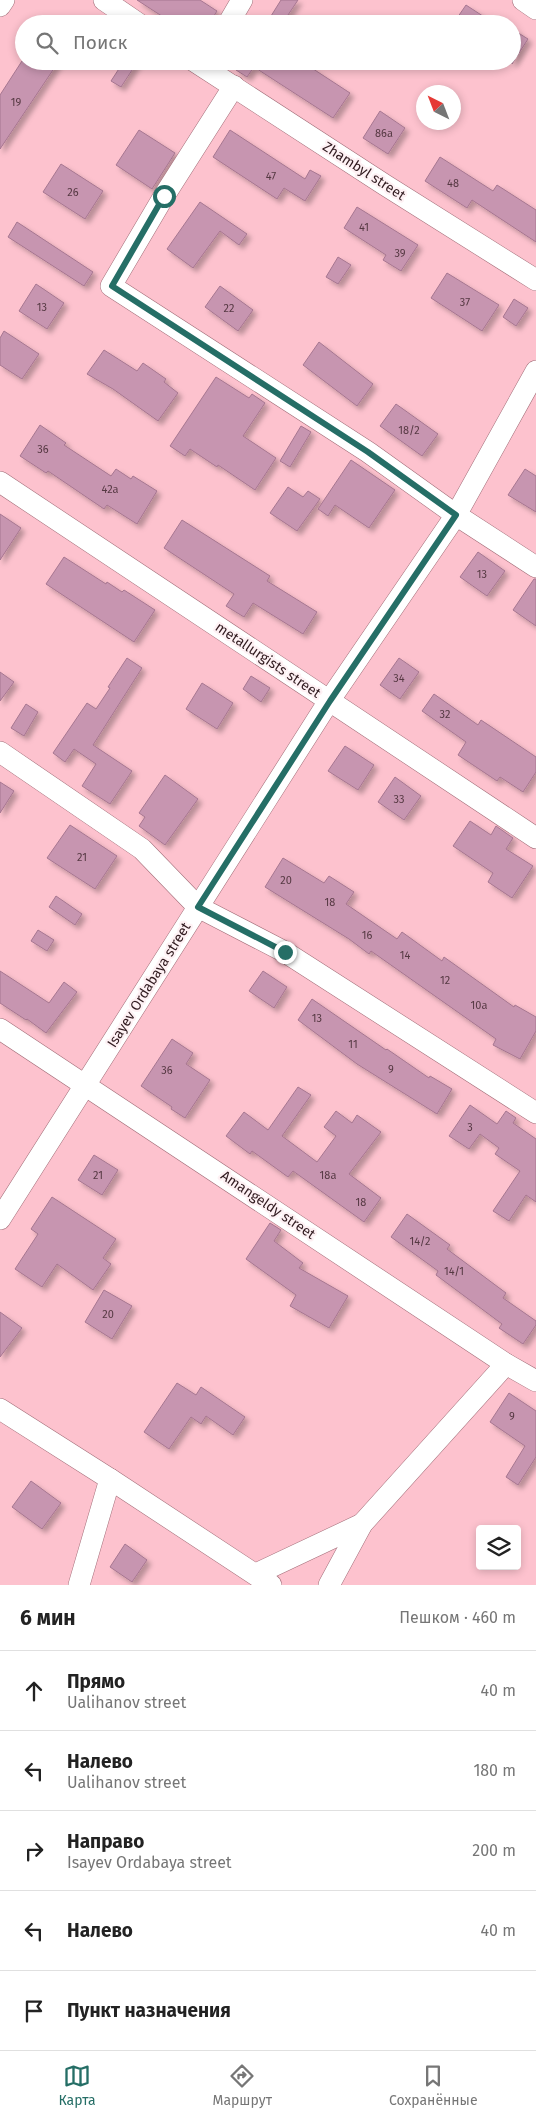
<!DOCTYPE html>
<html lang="ru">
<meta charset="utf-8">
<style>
:root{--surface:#fff;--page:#f6f6f6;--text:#222;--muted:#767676;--line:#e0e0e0;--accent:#256e66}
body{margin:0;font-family:"Fira Sans",sans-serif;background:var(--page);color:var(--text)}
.controls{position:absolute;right:15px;bottom:15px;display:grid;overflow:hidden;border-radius:5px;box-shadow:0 2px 8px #0003}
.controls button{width:45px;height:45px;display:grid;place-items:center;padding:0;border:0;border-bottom:1px solid var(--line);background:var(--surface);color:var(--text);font:25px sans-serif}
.compass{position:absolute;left:416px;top:85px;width:45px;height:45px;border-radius:50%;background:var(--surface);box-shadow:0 2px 8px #0003;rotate:318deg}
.stop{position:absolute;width:15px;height:15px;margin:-11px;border:4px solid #256e66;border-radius:50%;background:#fff}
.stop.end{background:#256e66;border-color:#fff;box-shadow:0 1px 5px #0008}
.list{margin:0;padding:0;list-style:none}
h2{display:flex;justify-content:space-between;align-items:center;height:65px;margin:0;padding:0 20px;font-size:21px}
h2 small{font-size:16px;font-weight:400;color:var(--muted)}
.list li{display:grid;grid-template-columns:32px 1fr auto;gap:15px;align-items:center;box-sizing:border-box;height:80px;padding:0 20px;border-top:1px solid var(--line)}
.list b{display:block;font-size:19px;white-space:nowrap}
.list p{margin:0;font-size:16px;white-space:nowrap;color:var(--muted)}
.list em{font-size:16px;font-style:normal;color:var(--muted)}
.icon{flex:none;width:28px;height:28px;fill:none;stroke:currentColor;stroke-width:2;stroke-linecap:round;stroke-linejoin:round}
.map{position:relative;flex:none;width:536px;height:1585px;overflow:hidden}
.search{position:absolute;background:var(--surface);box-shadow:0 2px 8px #0003;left:15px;right:15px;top:15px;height:55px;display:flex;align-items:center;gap:12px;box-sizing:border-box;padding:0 18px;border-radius:28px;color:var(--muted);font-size:19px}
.sheet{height:465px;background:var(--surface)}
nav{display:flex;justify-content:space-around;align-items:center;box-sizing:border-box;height:70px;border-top:1px solid var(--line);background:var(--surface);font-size:14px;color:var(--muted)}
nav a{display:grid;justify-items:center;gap:2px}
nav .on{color:var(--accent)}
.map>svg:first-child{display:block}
.building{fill:#c795b0;stroke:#a67690;filter:url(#shadow)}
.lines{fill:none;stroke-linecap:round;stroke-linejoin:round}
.minor-casing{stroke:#a26d78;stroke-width:22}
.minor{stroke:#fff;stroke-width:21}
.route{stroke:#256e66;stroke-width:6}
.labels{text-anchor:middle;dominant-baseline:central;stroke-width:4.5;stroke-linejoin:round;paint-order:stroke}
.number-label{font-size:11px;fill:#563943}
.street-label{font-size:14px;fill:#301a1f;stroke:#fef1f4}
</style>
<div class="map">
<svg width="536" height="1585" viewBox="0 0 536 1585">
<defs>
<filter id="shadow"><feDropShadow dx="4" dy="4" stdDeviation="2.5" flood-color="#0004"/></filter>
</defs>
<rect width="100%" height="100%" fill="#fdc2ce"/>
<!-- building -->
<g class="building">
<polygon points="137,0 200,0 217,11 209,24 174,24"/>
<polygon points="281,0 298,0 282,24 266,24"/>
<polygon points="466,5 495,24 453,24"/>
<polygon points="512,29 528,39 512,64"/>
<polygon points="22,61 59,61 0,149 0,95"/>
<polygon points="124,61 138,61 121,87 111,81"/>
<polygon points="241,61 301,61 350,93 333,118 254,67 247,77 236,70"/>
<polygon points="380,111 405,128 388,154 363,138"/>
<polygon points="139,130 175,153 152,189 116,165"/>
<polygon points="230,130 305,179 310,170 321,176 305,201 284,188 277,199 213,157"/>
<polygon points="440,157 493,191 497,185 536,210 536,242 472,200 467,208 425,181"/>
<polygon points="61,164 103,191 85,219 43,192"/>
<polygon points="200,202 247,234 239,245 220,231 193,268 167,249"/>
<polygon points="357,207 418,245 401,271 383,260 386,255 344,228"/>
<polygon points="17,222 93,272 84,286 8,237"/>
<polygon points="338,257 351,265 338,284 326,277"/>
<polygon points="447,273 499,305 482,331 431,298"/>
<polygon points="36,284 64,303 47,329 19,311"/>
<polygon points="220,286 253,310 238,331 205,307"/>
<polygon points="514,299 528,308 516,326 503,317"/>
<polygon points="4,331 39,354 22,379 0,365 0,338"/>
<polygon points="319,342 373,384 357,406 303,365"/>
<polygon points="104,350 137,371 143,363 166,379 164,382 178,393 158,421 113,389 87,374"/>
<polygon points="216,377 249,398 252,394 265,403 243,436 276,458 255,490 218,465 217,467 190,449 185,456 170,446"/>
<polygon points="396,404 438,434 422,456 380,426"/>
<polygon points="40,425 66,443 64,445 111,476 116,469 131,479 133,476 157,491 137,524 107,505 104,509 48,471 46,473 20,456"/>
<polygon points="301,426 311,432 290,467 280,461"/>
<polygon points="351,460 395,490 369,528 335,505 328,516 318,509"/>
<polygon points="525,469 536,476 536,512 508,495"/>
<polygon points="288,487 303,497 308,491 320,499 297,531 270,513"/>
<polygon points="0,514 21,528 0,560"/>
<polygon points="182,520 270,576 267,581 317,612 303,634 253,603 244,617 226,606 234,594 164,548"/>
<polygon points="478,552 505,571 487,596 460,577"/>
<polygon points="64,557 106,584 107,582 122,592 124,590 155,610 134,642 46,584"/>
<polygon points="534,579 536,579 536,626 513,610"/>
<polygon points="127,658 142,668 93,745 132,771 110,804 82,786 96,764 74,749 65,762 53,753 87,703 96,709 110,688 108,687"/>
<polygon points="399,658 419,672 400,699 380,685"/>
<polygon points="0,672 14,682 0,701"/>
<polygon points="251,676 270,688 261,702 243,689"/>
<polygon points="202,683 233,703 217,729 186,709"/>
<polygon points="434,694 478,725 481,720 536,757 536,772 523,792 500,777 497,781 458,755 466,742 422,711"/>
<polygon points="26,704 38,712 24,736 11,728"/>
<polygon points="345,746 374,765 358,790 328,771"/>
<polygon points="165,775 198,799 165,845 139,826 145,817 139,813"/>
<polygon points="395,777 421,796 404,820 378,802"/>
<polygon points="0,782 14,791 0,813"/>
<polygon points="470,821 491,835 496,826 513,838 506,849 533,866 512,898 488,882 493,873 453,846"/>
<polygon points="70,825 117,856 95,889 47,858"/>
<polygon points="283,858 324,883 329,876 354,892 346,904 397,939 402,932 442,961 444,957 514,1007 515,1005 536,1017 536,1031 520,1059 493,1045 496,1039 371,951 369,954 349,939 265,887"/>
<polygon points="56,896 82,914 75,925 49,907"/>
<polygon points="38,930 54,940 47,951 31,941"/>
<polygon points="0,971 49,1003 64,982 77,992 46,1033 27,1019 26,1020 0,1003"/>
<polygon points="263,971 287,987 274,1008 249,991"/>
<polygon points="312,999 386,1050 387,1049 429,1078 430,1076 452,1089 437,1114 357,1064 298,1020"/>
<polygon points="172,1039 193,1053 186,1064 210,1080 185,1118 171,1109 172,1107 141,1086"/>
<polygon points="298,1087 311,1095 282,1136 317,1162 336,1136 324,1127 336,1111 352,1123 357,1115 381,1132 349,1174 381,1198 364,1222 293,1171 288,1177 252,1151 250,1154 226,1136 244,1112 268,1130"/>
<polygon points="470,1105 497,1124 506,1111 516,1118 513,1123 536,1139 536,1202 526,1195 509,1221 493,1211 520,1171 495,1154 499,1148 480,1134 469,1149 449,1136"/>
<polygon points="94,1155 118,1170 102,1195 78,1180"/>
<polygon points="52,1197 116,1239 103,1258 111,1264 93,1290 57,1264 42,1287 15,1269 38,1234 31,1229"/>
<polygon points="407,1214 450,1245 447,1249 506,1293 503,1298 536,1321 536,1325 523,1344 499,1328 502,1324 436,1275 438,1271 391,1237"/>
<polygon points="270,1223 281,1230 274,1241 303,1263 299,1268 348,1296 329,1328 290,1306 296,1295 246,1259"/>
<polygon points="104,1290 132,1306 112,1339 85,1322"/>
<polygon points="0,1312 22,1328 0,1357"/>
<polygon points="177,1383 196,1395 201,1387 245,1417 233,1435 206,1416 201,1424 191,1417 169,1449 144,1432"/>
<polygon points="509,1393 536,1411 536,1457 518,1485 506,1477 525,1446 490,1422"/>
<polygon points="31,1481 61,1503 42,1529 12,1507"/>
<polygon points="125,1544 147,1560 132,1582 110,1567"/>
</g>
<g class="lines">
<defs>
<g id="minor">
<polyline points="104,0 139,24"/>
<polyline points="523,0 536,9"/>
<polyline points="0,6 4,0"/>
<polyline points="228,24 242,0"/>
<polyline points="194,61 385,185 536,280"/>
<polyline points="234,86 164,196 111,286 368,452 456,515 536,567"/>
<polyline points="0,482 536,838"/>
<polyline points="0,752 142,849 198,907 285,952 536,1113"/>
<polyline points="0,1029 506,1364 536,1381"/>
<polyline points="0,1219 329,701 456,515 536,371"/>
<polyline points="0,1409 110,1479 79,1585"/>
<polyline points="110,1479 271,1585"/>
<polyline points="256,1574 362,1524"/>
<polyline points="329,1585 362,1524 506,1364"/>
</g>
</defs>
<!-- minor casing -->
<use href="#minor" class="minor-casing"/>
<!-- minor -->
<use href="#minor" class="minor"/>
</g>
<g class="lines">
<!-- route -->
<polyline class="route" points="164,196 112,286 368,452 456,515 330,701 198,907 285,952"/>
</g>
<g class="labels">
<!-- number labels -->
<g class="number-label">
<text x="16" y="102">19</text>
<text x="384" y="133">86а</text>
<text x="271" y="176">47</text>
<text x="453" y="183">48</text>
<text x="73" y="192">26</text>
<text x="364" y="227">41</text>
<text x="400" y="253">39</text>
<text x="465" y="302">37</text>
<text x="42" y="307">13</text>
<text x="229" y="308">22</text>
<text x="409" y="430">18/2</text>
<text x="43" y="449">36</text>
<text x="110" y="489">42а</text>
<text x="482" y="574">13</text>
<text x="399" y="678">34</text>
<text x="445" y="714">32</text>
<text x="399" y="799">33</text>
<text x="82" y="857">21</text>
<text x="286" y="880">20</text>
<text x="330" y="902">18</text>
<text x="367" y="935">16</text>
<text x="405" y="955">14</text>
<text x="445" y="980">12</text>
<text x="479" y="1005">10а</text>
<text x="317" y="1018">13</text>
<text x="353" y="1044">11</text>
<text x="391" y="1069">9</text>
<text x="167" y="1070">36</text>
<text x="470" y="1127">3</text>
<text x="98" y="1175">21</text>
<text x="328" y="1175">18а</text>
<text x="361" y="1202">18</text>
<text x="420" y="1241">14/2</text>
<text x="454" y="1271">14/1</text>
<text x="108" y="1314">20</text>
<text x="512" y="1416">9</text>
</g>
<!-- street labels -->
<g class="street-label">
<text transform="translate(364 171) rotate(33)">Zhambyl street</text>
<text transform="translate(268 660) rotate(34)">metallurgists street</text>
<text transform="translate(149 985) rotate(-58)">Isayev Ordabaya street</text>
<text transform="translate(268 1205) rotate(34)">Amangeldy street</text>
</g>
</g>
</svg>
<div class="controls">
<button><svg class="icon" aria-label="layers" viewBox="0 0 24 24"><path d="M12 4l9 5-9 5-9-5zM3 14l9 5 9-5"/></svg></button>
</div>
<svg class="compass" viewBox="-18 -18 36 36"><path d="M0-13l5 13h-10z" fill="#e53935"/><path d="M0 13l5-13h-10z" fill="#767676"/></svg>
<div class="stop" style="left:164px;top:196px"></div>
<div class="stop end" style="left:285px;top:952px"></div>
<div class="search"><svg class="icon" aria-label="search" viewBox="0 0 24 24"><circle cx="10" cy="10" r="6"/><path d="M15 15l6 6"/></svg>Поиск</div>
</div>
<section class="sheet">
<h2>6 мин<small>Пешком · 460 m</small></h2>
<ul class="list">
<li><svg class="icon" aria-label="ahead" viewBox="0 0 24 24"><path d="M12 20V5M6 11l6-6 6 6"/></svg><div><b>Прямо</b><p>Ualihanov street</p></div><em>40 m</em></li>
<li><svg class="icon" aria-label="left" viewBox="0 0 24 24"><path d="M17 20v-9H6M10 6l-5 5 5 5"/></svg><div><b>Налево</b><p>Ualihanov street</p></div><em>180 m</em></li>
<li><svg class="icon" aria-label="right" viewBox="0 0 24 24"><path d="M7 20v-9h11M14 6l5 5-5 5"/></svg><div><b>Направо</b><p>Isayev Ordabaya street</p></div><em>200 m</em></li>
<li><svg class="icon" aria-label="left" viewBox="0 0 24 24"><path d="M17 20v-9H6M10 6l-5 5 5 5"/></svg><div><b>Налево</b></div><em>40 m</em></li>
<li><svg class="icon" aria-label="arrive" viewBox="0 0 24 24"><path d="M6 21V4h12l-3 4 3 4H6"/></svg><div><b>Пункт назначения</b></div></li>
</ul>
</section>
<nav>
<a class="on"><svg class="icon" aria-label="map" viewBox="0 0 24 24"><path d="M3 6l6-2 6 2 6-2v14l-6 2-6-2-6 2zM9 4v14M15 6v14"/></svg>Карта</a>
<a><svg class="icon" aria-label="directions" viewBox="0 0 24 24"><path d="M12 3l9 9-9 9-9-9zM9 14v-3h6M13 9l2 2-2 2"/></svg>Маршрут</a>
<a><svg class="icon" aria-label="saved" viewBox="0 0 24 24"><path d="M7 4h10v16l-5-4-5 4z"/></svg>Сохранённые</a>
</nav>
